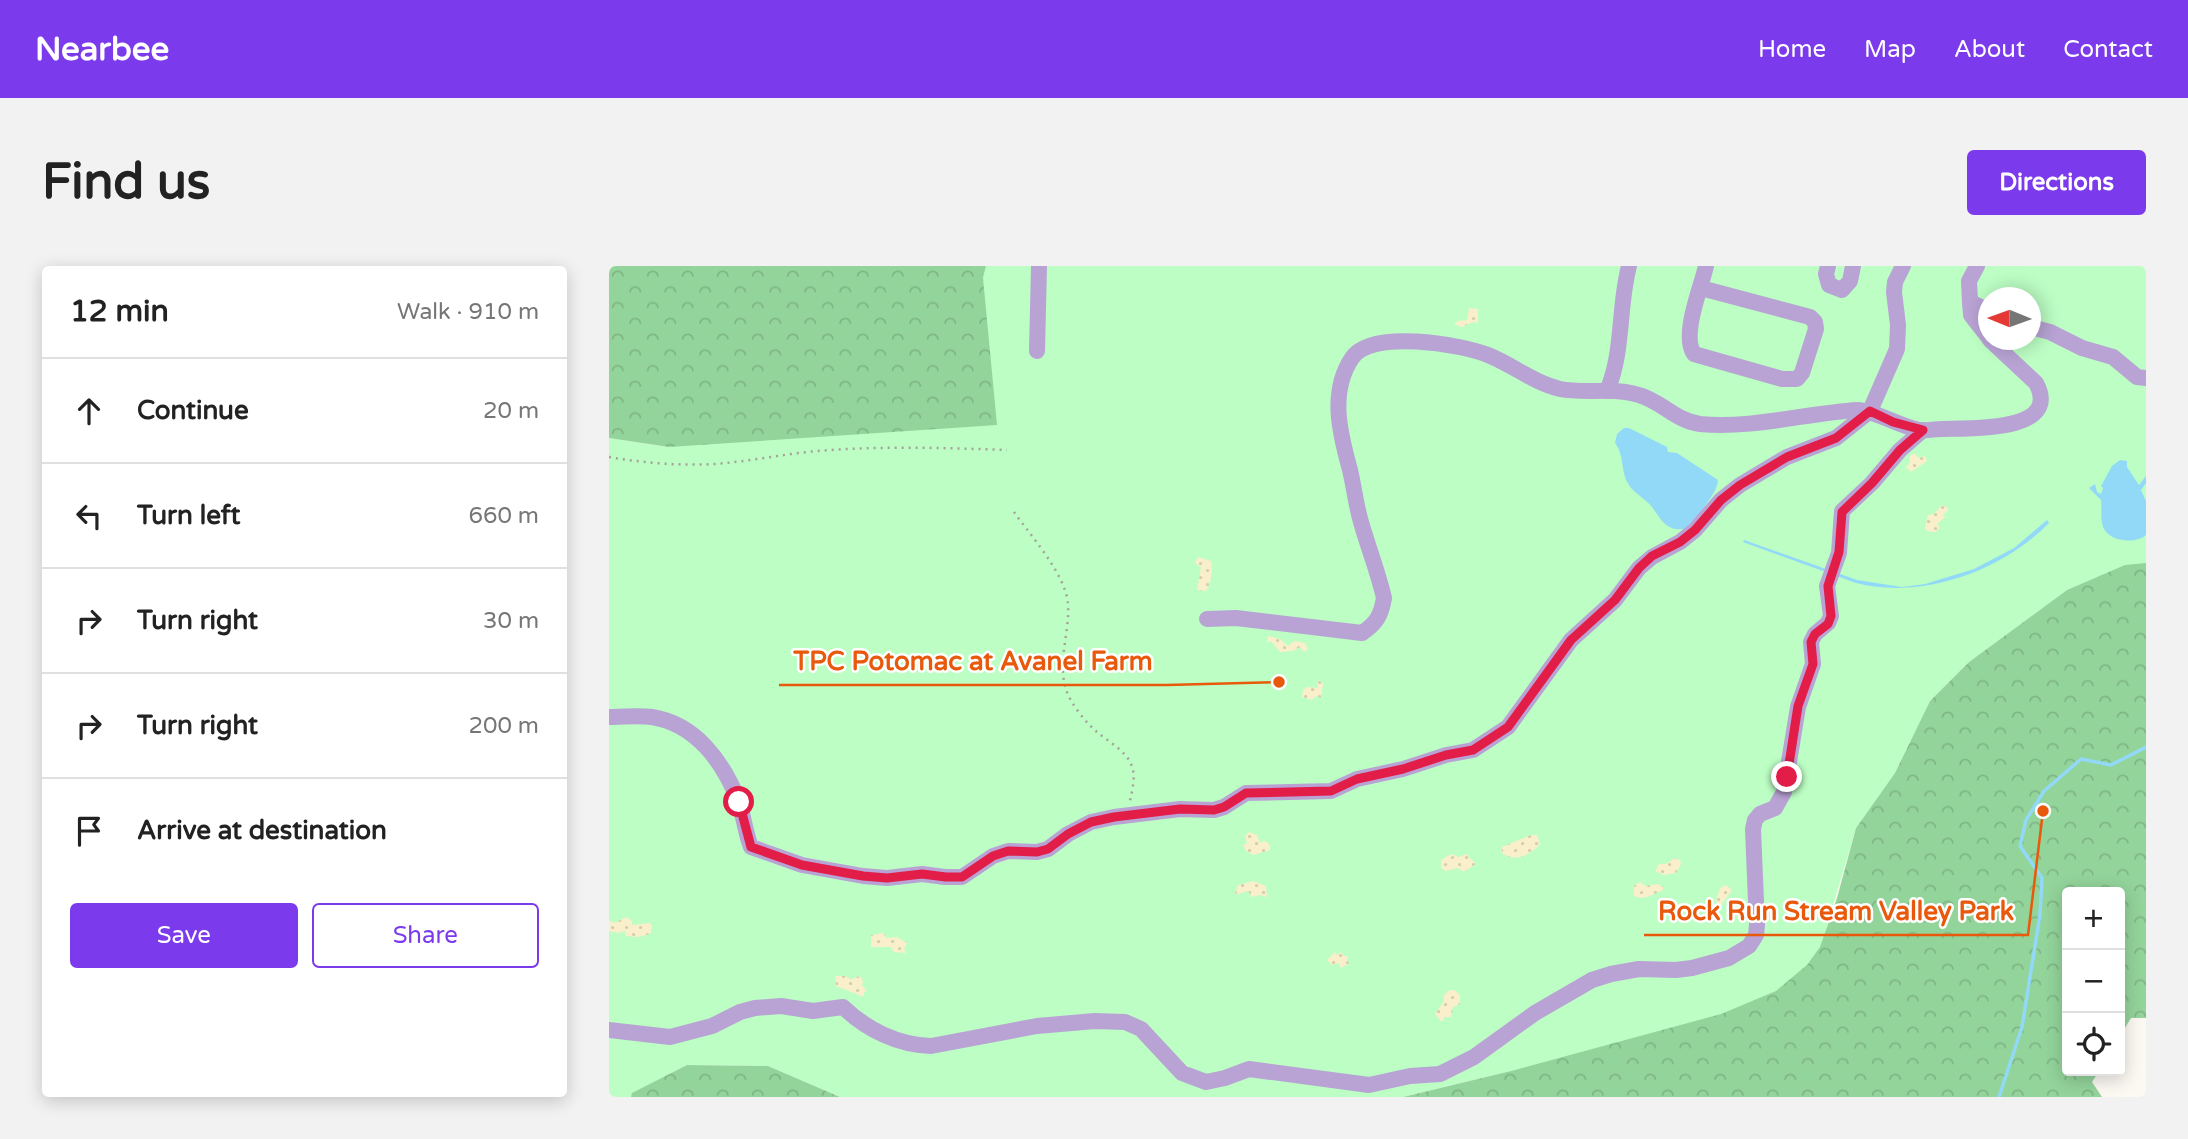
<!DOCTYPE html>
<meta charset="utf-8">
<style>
:root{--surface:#fff;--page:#f2f2f2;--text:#222;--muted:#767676;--line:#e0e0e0;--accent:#7c3aed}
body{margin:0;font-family:"Varela Round",sans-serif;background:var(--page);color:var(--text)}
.controls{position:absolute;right:21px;bottom:21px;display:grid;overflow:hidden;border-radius:7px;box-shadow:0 4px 18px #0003}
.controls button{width:63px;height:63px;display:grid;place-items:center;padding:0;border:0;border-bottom:2px solid var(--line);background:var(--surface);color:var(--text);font:35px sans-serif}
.compass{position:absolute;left:1369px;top:21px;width:63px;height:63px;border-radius:50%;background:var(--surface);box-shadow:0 4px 18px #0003;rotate:271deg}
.stop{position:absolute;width:21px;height:21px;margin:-16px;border:5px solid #e11d48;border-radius:50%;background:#fff}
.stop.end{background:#e11d48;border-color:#fff;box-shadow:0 2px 7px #0008}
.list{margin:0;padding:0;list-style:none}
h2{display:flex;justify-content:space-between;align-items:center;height:91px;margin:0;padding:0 28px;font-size:30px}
h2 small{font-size:23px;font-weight:400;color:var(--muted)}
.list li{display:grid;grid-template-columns:46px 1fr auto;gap:21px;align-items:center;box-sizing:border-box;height:105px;padding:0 28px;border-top:2px solid var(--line)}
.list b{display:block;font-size:26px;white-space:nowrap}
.list em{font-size:23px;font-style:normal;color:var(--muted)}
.actions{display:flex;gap:14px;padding:21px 28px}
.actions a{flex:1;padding:16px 0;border:2px solid var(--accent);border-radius:7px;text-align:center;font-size:24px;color:var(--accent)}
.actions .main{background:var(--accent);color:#fff}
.icon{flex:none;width:38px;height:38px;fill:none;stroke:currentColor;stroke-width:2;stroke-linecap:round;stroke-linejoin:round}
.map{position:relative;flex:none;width:1537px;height:831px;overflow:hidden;border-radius:7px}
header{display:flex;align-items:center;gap:42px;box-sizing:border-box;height:98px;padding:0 35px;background:var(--accent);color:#fff}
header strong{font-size:33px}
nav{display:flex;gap:38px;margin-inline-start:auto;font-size:24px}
.intro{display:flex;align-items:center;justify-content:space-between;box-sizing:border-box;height:168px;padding:0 42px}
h1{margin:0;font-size:49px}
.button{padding:18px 32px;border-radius:7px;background:var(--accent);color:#fff;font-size:24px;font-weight:700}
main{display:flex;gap:42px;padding:0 42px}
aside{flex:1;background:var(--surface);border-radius:7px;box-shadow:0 4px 18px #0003}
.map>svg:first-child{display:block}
.green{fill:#bcfec4;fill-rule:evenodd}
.forest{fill:url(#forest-crowns)}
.sand{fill:url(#sand-dots)}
.water{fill:#92d9f8}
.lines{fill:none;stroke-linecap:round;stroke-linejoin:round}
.stream{stroke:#92d9f8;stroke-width:3.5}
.path{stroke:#a7a299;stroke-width:2.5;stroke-dasharray:2 5;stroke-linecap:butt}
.minor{stroke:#b8a3d4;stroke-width:16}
.route{stroke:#e11d48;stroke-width:9}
.leader{fill:none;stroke:#e8590c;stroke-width:2.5}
.callout-dot{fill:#e8590c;stroke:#fff;stroke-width:2.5}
.callout-label{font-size:26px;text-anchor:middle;font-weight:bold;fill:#e8590c;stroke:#fff;stroke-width:5;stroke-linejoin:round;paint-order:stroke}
</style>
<header>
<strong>Nearbee</strong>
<nav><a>Home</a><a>Map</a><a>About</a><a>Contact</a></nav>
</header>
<div class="intro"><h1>Find us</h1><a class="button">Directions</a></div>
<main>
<aside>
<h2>12 min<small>Walk · 910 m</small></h2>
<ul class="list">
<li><svg class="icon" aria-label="ahead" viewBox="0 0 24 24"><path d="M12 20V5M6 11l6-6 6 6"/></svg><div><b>Continue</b></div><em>20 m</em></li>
<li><svg class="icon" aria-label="left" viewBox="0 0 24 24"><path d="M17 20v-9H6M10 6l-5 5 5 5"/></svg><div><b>Turn left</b></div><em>660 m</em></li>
<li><svg class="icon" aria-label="right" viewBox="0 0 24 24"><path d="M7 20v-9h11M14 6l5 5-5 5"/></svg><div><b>Turn right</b></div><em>30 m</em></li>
<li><svg class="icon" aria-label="right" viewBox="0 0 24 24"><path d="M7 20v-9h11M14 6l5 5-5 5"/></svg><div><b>Turn right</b></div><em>200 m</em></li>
<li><svg class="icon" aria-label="arrive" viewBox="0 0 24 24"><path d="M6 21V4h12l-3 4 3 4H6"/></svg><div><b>Arrive at destination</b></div></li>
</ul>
<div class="actions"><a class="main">Save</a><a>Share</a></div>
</aside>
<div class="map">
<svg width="1537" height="831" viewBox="0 0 1537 831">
<defs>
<pattern id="forest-crowns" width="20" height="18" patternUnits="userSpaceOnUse" patternTransform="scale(1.75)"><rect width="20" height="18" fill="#93d49b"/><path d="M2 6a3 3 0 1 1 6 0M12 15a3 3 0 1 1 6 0" fill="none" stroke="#7fb685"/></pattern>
<pattern id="sand-dots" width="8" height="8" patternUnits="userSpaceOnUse" patternTransform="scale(1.75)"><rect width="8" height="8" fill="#f9efca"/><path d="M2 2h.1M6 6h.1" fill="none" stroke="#d6cdad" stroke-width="1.8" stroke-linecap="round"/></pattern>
</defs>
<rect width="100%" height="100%" fill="#fcf8f2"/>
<!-- green -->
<path class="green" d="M 377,0 L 1537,0 L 1537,672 L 1511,626 L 1458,626 L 1457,831 L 906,804 L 794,831 L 231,831 L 159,800 L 78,799 L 24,827 L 22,831 L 0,831 L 0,172 L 60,181 L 374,12 ZM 1380,32 L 1422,32 L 1422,74 L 1380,74 ZM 1489,311 L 1215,670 L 1247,562 L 1286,507 L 1321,435 L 1360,396 L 1458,324 Z"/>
<!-- forest -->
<g class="forest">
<polygon points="0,0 377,0 374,12 388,159 60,181 0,172"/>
<polygon points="1537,297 1537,752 1522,752 1511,770 1511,626 1458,626 1458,805 1490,805 1483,816 1493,831 794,831 906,804 1112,748 1167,725 1198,699 1211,681 1228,632 1247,562 1286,507 1321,435 1360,396 1458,324 1516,299"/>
<polygon points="78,799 159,800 231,831 22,831 23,827"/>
</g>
<!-- sand -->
<g class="sand">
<polygon points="860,42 869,43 869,57 864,56 853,61 845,58 849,55 858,54"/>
<polygon points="1305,187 1310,192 1316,190 1318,195 1302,206 1297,201 1301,197 1301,190"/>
<polygon points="1333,239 1339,242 1339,244 1334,249 1336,251 1328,258 1331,262 1326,266 1318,265 1316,262 1319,249 1325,248"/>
<path d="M 589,291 L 602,295 C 604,303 602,318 597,325 L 588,324 L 592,301 L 586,297 Z"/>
<polygon points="659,370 671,373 679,380 685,375 696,377 699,383 695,386 691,381 684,385 671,386 662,375 658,377"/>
<polygon points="710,414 714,418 712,432 707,430 703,434 693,431 694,424 698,421 709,422 708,417"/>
<polygon points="640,566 648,569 651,577 655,575 661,578 661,584 644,589 637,585 634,579 638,577 636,570"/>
<path d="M 922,569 L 928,569 L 931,578 C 922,589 905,597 893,587 L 893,581 C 903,577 912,573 922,569 Z"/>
<polygon points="842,588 850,591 857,588 867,598 855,606 849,602 837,605 832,602 832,594"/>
<polygon points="1066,592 1071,594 1072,598 1067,607 1055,609 1046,605 1050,598 1057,598"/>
<polygon points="644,615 657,620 658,631 651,629 643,631 639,625 626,629 629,619"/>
<path d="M 1031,616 L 1037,620 L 1049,618 L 1054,621 L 1054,624 C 1044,628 1036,635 1025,630 L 1025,620 Z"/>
<polygon points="1117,619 1123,624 1110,642 1107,634 1111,622"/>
<polygon points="18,651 23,655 23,659 41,657 43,660 41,668 30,671 17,670 16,665 9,667 0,665 0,654 5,657"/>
<polygon points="275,667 277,672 288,671 298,677 295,683 297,687 285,686 282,681 262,681 262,669"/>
<polygon points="726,686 728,689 732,686 735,690 738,690 739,696 741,697 732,702 729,697 723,699 718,694"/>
<polygon points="226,710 236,710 242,713 251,710 254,715 253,719 258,725 255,726 255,731 227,720"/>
<polygon points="841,724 845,724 851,729 851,738 844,741 842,751 836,751 834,755 832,755 826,748 835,735 835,729"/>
</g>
<!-- water -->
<g class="water">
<path d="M 1015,162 L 1020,162 L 1058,181 L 1059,186 L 1068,187 L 1109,214 C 1109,227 1085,255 1075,263 C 1052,266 1050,245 1037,235 C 1032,230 1024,226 1020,219 C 1011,206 1016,190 1006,177 L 1008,168 Z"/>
<path d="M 1511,194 L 1518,195 L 1518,201 L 1530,219 L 1537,210 L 1537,217 L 1532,224 L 1537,235 L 1537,269 C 1527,278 1502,276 1495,263 C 1491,255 1493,243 1492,234 L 1480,222 L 1486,218 L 1488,226 L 1492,228 L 1494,222 L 1492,220 L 1503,200 Z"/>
<path d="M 1438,254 L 1440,257 C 1393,305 1314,334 1247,317 L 1134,276 L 1135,274 L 1248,314 L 1293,321 L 1316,318 L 1365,303 L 1405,282 Z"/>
</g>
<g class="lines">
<!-- stream -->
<polyline class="stream" points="1390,831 1413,761 1431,649 1433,612 1411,580 1417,554 1435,525 1472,493 1502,499 1537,481"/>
<!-- path -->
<g class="path">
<path d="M 0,191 C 35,197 71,200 106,198 C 145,195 183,186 222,184 C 281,180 339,182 398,184"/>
<path d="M 405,246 C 422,270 457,309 459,338 C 461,366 448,396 457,423 C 461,437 477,457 488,466 C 501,477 520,486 524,504 C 526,514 523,525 521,535"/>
</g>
<!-- minor -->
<g class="minor">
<polyline points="1219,0 1217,8 1220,19 1233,24 1241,15 1244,0"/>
<path d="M 1092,22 L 1201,51 L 1206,56 L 1207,63 L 1193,107 L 1188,113 L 1173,113 L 1085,88 C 1072,69 1092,22 1097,0"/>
<polyline points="1361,36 1360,15 1368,0"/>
<polyline points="1380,45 1361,36 1362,49 1380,72"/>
<polyline points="1422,61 1441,66 1473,82 1504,91 1528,111 1537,112"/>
<polyline points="428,85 430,0"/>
<path d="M 998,125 C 1015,85 1009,42 1020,0"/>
<path d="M 598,353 L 627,352 L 753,367 C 768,357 772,349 775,332 C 769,306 759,281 752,256 C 747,239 745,221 741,204 C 731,168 720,126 743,92 C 762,63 851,78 879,89 C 904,99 925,117 951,123 C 976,128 1005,121 1030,129 C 1052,135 1067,155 1091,158 C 1144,163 1197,147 1249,144 C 1270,146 1289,160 1311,164 C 1318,165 1325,163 1332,163 C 1359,162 1454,167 1427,117 L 1381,74"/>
<path d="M 0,451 C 15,451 28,449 43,451 C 87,458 114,496 129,534 C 135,550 136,566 142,581 L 193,599 L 254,610 L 278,612 L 313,608 L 336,611 L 353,611 L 384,590 L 399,585 L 428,586 L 439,583 L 459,568 L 482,556 L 505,551 L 571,543 L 605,544 L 615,541 L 637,527 L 722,525 L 748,513 L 794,503 L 837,489 L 864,484 L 899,461 L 962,374 L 1006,334 L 1030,302 L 1043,291 L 1071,276 L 1086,264 L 1112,234 L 1131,219 L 1178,191 L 1227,172 L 1261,145 L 1288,83 L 1289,59 L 1285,26 L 1286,16 L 1294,0"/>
<path d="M 0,764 L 61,771 L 103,760 L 131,746 L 146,742 L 172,740 L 204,745 L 234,741 C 258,764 289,779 322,780 L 428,760 L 486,755 L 516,756 L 532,763 L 573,807 L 597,816 L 616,812 L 640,803 L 760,819 L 801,810 L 831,808 L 865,791 L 926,747 L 983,714 L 1002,708 L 1030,703 L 1067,704 L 1083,702 L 1120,692 L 1140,680 L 1147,669 L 1148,659 L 1144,563 L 1146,554 L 1151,548 L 1166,542 L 1175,526 L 1189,441 L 1204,398 L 1202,376 L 1206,368 L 1219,357 L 1222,350 L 1218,320 L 1230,287 L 1233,245 L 1263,217 L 1291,184 L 1314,164"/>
</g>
</g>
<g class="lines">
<!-- route -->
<polyline class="route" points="130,536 142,581 193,599 254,610 278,612 313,608 337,611 353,611 384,590 399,585 428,586 439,583 459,568 482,556 505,551 571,543 605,544 615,541 637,527 722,525 748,513 794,503 837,489 864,484 899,461 962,374 1006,334 1030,302 1043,290 1071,276 1086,264 1112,234 1131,219 1178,191 1227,172 1261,145 1284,156 1314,164 1291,184 1263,217 1233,246 1230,286 1219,320 1222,350 1219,358 1206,368 1202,376 1204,398 1189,440 1178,511"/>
</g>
<!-- callouts -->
<path class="leader" d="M670 416L558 419H170M1434 545L1419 669H1035"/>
<g class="callout-dot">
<circle cx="670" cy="416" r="7"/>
<circle cx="1434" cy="545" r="7"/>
</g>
<g class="callout-label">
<text x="364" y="404">TPC Potomac at Avanel Farm</text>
<text x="1227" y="654">Rock Run Stream Valley Park</text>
</g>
</svg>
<div class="controls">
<button>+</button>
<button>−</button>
<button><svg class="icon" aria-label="locate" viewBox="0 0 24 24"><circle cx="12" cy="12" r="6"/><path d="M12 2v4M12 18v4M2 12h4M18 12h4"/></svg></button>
</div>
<svg class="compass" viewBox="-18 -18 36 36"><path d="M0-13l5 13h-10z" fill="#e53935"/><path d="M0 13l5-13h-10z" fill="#767676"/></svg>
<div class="stop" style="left:130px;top:536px"></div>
<div class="stop end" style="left:1178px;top:511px"></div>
</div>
</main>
